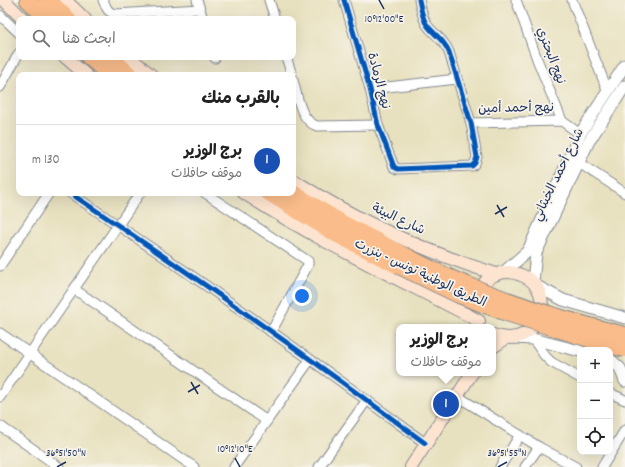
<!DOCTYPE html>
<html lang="ar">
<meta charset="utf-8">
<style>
:root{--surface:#fff;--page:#f2f2f2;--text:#222;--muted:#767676;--line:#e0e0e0;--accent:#111827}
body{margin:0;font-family:Dekko,"Playpen Sans Arabic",sans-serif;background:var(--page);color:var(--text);direction:rtl}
.controls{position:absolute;right:12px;bottom:12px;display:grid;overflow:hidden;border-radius:8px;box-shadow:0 4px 16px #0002}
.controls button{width:36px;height:36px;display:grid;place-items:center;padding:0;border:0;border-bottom:1px solid var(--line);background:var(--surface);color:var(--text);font:20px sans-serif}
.you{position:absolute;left:302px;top:296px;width:14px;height:14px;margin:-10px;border:3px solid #fff;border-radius:50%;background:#1a73e8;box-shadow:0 0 0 6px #1a73e833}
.badge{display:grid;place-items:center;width:26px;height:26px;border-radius:50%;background:var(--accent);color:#fff;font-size:13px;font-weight:700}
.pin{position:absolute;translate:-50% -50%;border:2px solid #fff;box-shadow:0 1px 4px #0006}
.popup{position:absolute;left:396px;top:324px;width:100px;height:52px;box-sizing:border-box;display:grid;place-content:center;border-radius:8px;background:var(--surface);filter:drop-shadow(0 1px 3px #0005);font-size:13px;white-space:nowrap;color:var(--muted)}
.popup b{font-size:15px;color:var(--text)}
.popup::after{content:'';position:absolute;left:50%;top:100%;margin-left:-8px;border:8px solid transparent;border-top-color:var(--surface)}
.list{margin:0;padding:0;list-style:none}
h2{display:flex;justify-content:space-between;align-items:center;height:52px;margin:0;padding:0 16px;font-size:17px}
h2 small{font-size:13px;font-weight:400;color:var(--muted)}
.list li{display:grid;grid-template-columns:26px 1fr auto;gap:12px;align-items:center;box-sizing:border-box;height:72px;padding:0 16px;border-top:1px solid var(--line)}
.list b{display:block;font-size:15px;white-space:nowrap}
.list p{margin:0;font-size:13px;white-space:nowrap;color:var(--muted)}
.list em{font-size:13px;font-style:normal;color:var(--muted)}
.icon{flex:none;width:22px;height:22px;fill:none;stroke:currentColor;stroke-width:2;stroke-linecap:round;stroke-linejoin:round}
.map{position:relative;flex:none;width:625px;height:467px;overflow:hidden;direction:ltr}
.search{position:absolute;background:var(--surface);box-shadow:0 4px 16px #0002;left:16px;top:16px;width:280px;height:44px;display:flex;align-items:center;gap:10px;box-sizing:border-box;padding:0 14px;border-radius:8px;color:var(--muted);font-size:15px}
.panel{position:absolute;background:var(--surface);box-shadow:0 4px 16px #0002;left:16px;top:72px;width:280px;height:124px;border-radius:8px;direction:rtl}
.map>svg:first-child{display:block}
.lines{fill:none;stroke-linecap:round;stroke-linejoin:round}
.minor-casing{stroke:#82888e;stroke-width:11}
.tertiary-casing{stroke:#82888e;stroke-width:13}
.secondary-casing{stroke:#82888e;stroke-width:14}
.motorway-casing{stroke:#82888e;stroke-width:18}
.minor{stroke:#fff;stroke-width:9}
.tertiary{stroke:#fff;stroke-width:11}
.secondary{stroke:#fde4d0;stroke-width:12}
.motorway{stroke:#f9bc8a;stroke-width:16}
.motorway-bridge-casing{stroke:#82888e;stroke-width:18;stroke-linecap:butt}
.motorway-bridge{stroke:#f9bc8a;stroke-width:16}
.cycleway-casing{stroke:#f7f3e8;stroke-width:8}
.cycleway{stroke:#0057b8;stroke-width:5}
.ticks{fill:none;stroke:#1b2f5e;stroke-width:1.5}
.labels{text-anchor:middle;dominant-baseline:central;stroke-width:3.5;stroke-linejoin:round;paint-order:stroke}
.street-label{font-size:13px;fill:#1b2f5e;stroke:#f7f3e8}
.ticks-label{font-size:10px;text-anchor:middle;fill:#1b2f5e;stroke:#f7f3e8;stroke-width:3.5;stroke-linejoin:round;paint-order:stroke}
</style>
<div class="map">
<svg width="625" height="467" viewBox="0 0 625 467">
<rect width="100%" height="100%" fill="#f7f3e8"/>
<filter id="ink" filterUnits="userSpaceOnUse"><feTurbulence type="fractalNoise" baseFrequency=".025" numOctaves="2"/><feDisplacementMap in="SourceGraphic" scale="8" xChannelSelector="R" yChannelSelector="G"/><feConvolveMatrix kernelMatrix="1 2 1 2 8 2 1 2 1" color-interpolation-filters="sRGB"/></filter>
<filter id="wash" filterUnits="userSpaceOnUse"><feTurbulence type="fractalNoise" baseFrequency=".012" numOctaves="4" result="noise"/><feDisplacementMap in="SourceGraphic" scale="16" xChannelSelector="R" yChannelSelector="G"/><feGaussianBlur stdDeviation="0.9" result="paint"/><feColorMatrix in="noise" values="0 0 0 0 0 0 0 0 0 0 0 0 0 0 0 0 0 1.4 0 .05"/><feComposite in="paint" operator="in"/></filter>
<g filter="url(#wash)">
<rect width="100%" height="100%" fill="#e8e1bf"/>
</g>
<g filter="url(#ink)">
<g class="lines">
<defs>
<g id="minor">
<path d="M 103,0 C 106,7 107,12 115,14 L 200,9"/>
<polyline points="197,0 203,19"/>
<polyline points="269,0 275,19"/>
<path d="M 344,0 L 370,89 L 378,125 L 394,167 L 398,169 L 472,166 L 475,163 L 477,157 L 471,123 L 449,52 C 443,38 435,36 427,25 C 422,18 421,8 419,0"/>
<polyline points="516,0 537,59 562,121"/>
<polyline points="572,0 608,92"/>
<polyline points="0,15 19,33"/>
<polyline points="214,57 215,58"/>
<polyline points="286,57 292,75"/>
<path d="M 293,80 C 297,94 300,121 317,126 L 378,125"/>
<polyline points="0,87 19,53"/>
<polyline points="370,89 457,79"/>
<polyline points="471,123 562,121 580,134"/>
<polyline points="579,163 625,193"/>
<path d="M 70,193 C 190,273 309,357 425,443"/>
<polyline points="205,193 308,261 308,265 271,332"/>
<polyline points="0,266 49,193"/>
<polyline points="74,289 267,421"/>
<polyline points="0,333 194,467"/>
<polyline points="533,339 544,355 551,362 580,378"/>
<polyline points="610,393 625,400"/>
<polyline points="457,396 539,447 576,467"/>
<polyline points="0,397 140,193"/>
<polyline points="0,426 59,467"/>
<polyline points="234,467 310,360"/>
<polyline points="319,467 367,400"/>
<polyline points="500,467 520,435"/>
<polyline points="525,467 539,447"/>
<polyline points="602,467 625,430"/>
</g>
<g id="tertiary">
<polyline points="504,272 528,251 580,134 625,65"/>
<polyline points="533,282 536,253 589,141 625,86"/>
<polyline points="535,285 563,300 625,318"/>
<polyline points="514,338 533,339 580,351"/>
<polyline points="611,360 620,368 625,381"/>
</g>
<g id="secondary">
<polyline points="4,0 23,19"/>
<polyline points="65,0 85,19"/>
<polyline points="65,57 86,75"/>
<polyline points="129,57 151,75"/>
<path d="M 293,180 C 356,220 426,252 496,274"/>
<path d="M 244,193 C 319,242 400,279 479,321"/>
<path d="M 477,296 C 481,285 488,276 500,273 C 507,271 514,272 521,275 C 559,288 542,352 493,335"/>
<polyline points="493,347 506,338"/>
<polyline points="411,467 472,373"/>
</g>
<g id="motorway">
<polyline points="28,0 48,19"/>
<polyline points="48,0 68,19"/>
<polyline points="89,57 110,75"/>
<polyline points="110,57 130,75"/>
<polyline points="269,193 334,233 399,266"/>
<polyline points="293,193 342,223 404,255"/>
</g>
</defs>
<!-- minor casing -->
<use href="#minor" class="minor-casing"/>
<!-- tertiary casing -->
<use href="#tertiary" class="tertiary-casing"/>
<!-- secondary casing -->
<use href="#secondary" class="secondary-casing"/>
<!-- motorway casing -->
<use href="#motorway" class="motorway-casing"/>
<!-- minor -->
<use href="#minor" class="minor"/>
<!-- tertiary -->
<use href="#tertiary" class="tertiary"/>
<!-- secondary -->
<use href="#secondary" class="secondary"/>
<!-- motorway -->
<use href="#motorway" class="motorway"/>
<defs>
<g id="motorway-bridge">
<path d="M 404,255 C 424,265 444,276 465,284 C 516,305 571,322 625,335"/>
<polyline points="399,266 459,295 507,313 605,344 625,349"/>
</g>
</defs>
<!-- motorway-bridge casing -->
<use href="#motorway-bridge" class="motorway-bridge-casing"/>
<!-- motorway-bridge -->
<use href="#motorway-bridge" class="motorway-bridge"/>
<defs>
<g id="cycleway">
<path d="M 344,0 L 370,89 L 378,125 L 394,167 L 398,169 L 472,166 L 475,163 L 477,157 L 471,123 L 449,52 C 443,38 435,36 427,25 C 422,18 421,8 419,0"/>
<path d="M 70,193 C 190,273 309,357 425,443"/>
</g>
</defs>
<!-- cycleway casing -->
<use href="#cycleway" class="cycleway-casing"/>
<!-- cycleway -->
<use href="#cycleway" class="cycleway"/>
</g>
</g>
<!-- ticks -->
<path class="ticks" d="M 379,0 L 384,9M 497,205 L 504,217M 495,214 L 507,207M 191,382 L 198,394M 188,392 L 200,385M 235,458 L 240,467M 57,467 L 66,462M 498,467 L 507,462"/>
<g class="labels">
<!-- street labels -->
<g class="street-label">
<text transform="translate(550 56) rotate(69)">نهج البحتري</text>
<text transform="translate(378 81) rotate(75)">نهج الرمادة</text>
<text transform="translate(516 109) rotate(-1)">نهج أحمد أمين</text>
<text transform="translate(559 175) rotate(-64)">شارع أحمد الخبثاني</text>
<text transform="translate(398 220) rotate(25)">شارع البيئة</text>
<text transform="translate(420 274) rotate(25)">الطريق الوطنية تونس - بنزرت</text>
</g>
</g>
<g class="ticks-label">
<text x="384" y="22">10°12'00"E</text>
<text x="235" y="452">10°12'10"E</text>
<text x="66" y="456">36°51'50"N</text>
<text x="507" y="456">36°51'55"N</text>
</g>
</svg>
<div class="controls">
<button>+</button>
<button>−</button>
<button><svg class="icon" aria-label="locate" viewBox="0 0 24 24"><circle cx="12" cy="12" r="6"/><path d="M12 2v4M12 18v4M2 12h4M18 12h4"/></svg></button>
</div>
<div class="you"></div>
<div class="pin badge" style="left:446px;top:404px;background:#1a4fb4">1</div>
<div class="popup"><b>برج الوزير</b>موقف حافلات</div>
<div class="search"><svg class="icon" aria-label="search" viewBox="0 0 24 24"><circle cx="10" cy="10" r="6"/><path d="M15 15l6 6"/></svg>ابحث هنا</div>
<section class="panel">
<h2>بالقرب منك<small></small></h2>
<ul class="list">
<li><span class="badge" style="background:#1a4fb4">1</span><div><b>برج الوزير</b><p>موقف حافلات</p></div><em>130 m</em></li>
</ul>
</section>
</div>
